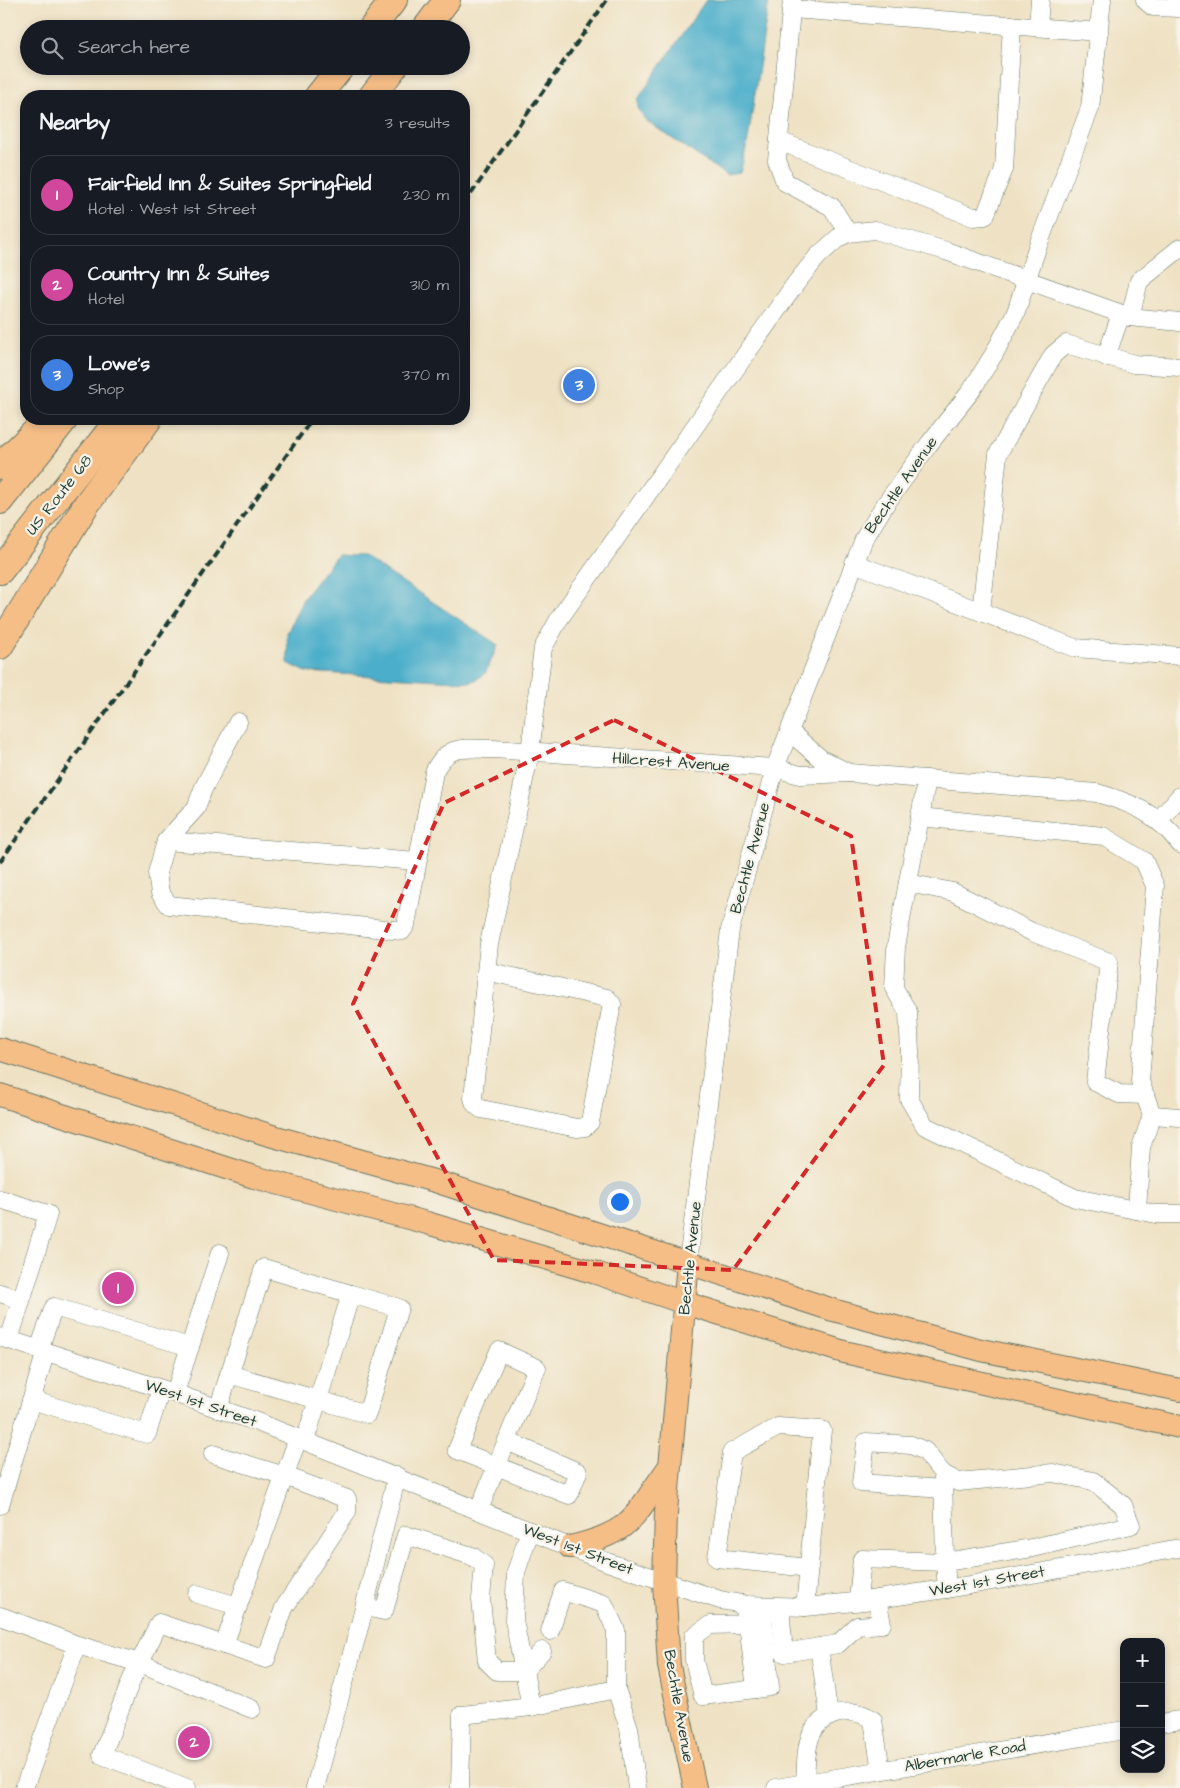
<!DOCTYPE html>
<meta charset="utf-8">
<style>
:root{--surface:#171b24;--page:#20242c;--text:#f1f3f6;--muted:#9ea1a6;--line:#363941;--accent:#d690ce}
body{margin:0;font-family:"Architects Daughter",sans-serif;background:var(--page);color:var(--text)}
.controls{position:absolute;right:15px;bottom:15px;display:grid;overflow:hidden;border-radius:10px;box-shadow:0 2px 8px #0003}
.controls button{width:45px;height:45px;display:grid;place-items:center;padding:0;border:0;border-bottom:1px solid var(--line);background:var(--surface);color:var(--text);font:25px sans-serif}
.you{position:absolute;left:619px;top:1201px;width:18px;height:18px;margin:-12px;border:4px solid #fff;border-radius:50%;background:#1a73e8;box-shadow:0 0 0 8px #1a73e833}
.badge{display:grid;place-items:center;width:32px;height:32px;border-radius:50%;background:var(--accent);color:#fff;font-size:16px;font-weight:700}
.pin{position:absolute;translate:-50% -50%;border:2px solid #fff;box-shadow:0 1px 5px #0006}
.list{margin:0;padding:0;list-style:none}
h2{display:flex;justify-content:space-between;align-items:center;height:65px;margin:0;padding:0 20px;font-size:21px}
h2 small{font-size:16px;font-weight:400;color:var(--muted)}
.list li{display:grid;grid-template-columns:32px 1fr auto;gap:15px;align-items:center;box-sizing:border-box;height:80px;margin:0 10px 10px;padding:0 10px;border:1px solid var(--line);border-radius:20px}
.list b{display:block;font-size:19px;white-space:nowrap}
.list p{margin:0;font-size:16px;white-space:nowrap;color:var(--muted)}
.list em{font-size:16px;font-style:normal;color:var(--muted)}
.icon{flex:none;width:28px;height:28px;fill:none;stroke:currentColor;stroke-width:2;stroke-linecap:round;stroke-linejoin:round}
.map{position:relative;flex:none;width:1180px;height:1788px;overflow:hidden}
.search{position:absolute;background:var(--surface);box-shadow:0 2px 8px #0003;left:20px;top:20px;width:450px;height:55px;display:flex;align-items:center;gap:12px;box-sizing:border-box;padding:0 18px;border-radius:28px;color:var(--muted);font-size:19px}
.panel{position:absolute;background:var(--surface);box-shadow:0 2px 8px #0003;left:20px;top:90px;width:450px;height:335px;border-radius:20px}
.map>svg:first-child{display:block}
.water{fill:#4baeca;stroke:#35767f}
.lines{fill:none;stroke-linecap:round;stroke-linejoin:round}
.minor-casing{stroke:#687766;stroke-width:19}
.major-casing{stroke:#687766;stroke-width:24}
.highway-casing{stroke:#687766;stroke-width:28}
.minor{stroke:#fff;stroke-width:18}
.major{stroke:#f6be87;stroke-width:22}
.highway{stroke:#f6be87;stroke-width:26}
.rail{stroke:#1f3d34;stroke-width:4;stroke-dasharray:8 4;stroke-linecap:butt}
.marked{fill:none;stroke:#d62828;stroke-width:4;stroke-dasharray:10 6;stroke-linejoin:round}
.labels{text-anchor:middle;dominant-baseline:central;stroke-width:4.5;stroke-linejoin:round;paint-order:stroke}
.street-label{font-size:16px;fill:#1f3d34;stroke:#f7f3e8}
</style>
<div class="map">
<svg width="1180" height="1788" viewBox="0 0 1180 1788">
<rect width="100%" height="100%" fill="#f7f3e8"/>
<filter id="ink" filterUnits="userSpaceOnUse"><feTurbulence type="fractalNoise" baseFrequency=".02" numOctaves="2"/><feDisplacementMap in="SourceGraphic" scale="10" xChannelSelector="R" yChannelSelector="G"/><feConvolveMatrix kernelMatrix="1 2 1 2 8 2 1 2 1" color-interpolation-filters="sRGB"/></filter>
<filter id="wash" filterUnits="userSpaceOnUse"><feTurbulence type="fractalNoise" baseFrequency=".0096" numOctaves="4" result="noise"/><feDisplacementMap in="SourceGraphic" scale="20" xChannelSelector="R" yChannelSelector="G"/><feGaussianBlur stdDeviation="1.12" result="paint"/><feColorMatrix in="noise" values="0 0 0 0 0 0 0 0 0 0 0 0 0 0 0 0 0 1.4 0 .05"/><feComposite in="paint" operator="in"/></filter>
<g filter="url(#wash)">
<rect width="100%" height="100%" fill="#efe2c4"/>
<!-- water -->
<g class="water">
<polygon points="706,0 769,0 748,140 740,173 726,175 645,120 638,108 638,99"/>
<polygon points="337,555 363,556 498,645 485,674 472,682 306,672 288,663 287,633 303,599"/>
</g>
</g>
<g filter="url(#ink)">
<g class="lines">
<defs>
<g id="minor">
<polyline points="792,0 777,160 785,182 832,207 848,233"/>
<polyline points="1145,0 1153,7 1180,8"/>
<polyline points="792,9 1099,32"/>
<polyline points="1038,27 1040,0"/>
<polyline points="779,141 973,217 985,216 1004,169 1012,25"/>
<polyline points="1130,317 1139,281 1180,248"/>
<polyline points="1106,357 1121,314"/>
<polyline points="854,563 1075,648 1180,656"/>
<polyline points="981,612 998,454 1053,355 1066,344 1134,364 1180,367"/>
<path d="M 238,722 L 203,789 L 196,808 L 166,841 L 157,873 L 160,893 L 169,905 L 402,931 L 406,925 L 434,772 C 448,743 464,749 493,749 L 775,768 L 800,775 L 850,773 L 1097,793 C 1132,803 1157,813 1180,844"/>
<polyline points="790,732 821,759 849,773"/>
<polyline points="927,779 896,947 894,988 908,1012 910,1052 909,1099 925,1126 1075,1198 1156,1214 1180,1214"/>
<polyline points="920,817 1103,836 1144,861 1155,886 1140,1081 1152,1115"/>
<polyline points="1159,820 1180,796"/>
<polyline points="166,841 417,861"/>
<polyline points="908,883 953,892 1032,932 1109,962 1095,1082 1119,1094 1145,1095"/>
<polyline points="486,971 607,998 612,1004 590,1122 585,1127 577,1128 481,1109 475,1104 473,1098 489,944 530,752 543,648 559,619 796,283 818,256 838,238 848,233 875,230 946,251 1130,317 1180,322"/>
<polyline points="0,1199 48,1214 9,1340"/>
<polyline points="1137,1210 1141,1147 1152,1115 1180,1117"/>
<polyline points="688,1262 730,930 775,768 864,539 884,506 929,444 971,391 994,354 1016,312 1037,248 1090,108 1102,0"/>
<polyline points="0,1293 21,1300"/>
<polyline points="0,1337 165,1390 257,1422 607,1562 720,1600 747,1605 805,1607 864,1601 952,1588 1180,1548"/>
<polyline points="39,1349 54,1307 190,1347"/>
<polyline points="229,1374 367,1414 399,1308 351,1294"/>
<polyline points="175,1393 220,1253"/>
<polyline points="31,1400 147,1434 161,1389"/>
<polyline points="218,1409 264,1268 351,1294 305,1441"/>
<polyline points="213,1454 285,1476 347,1499 347,1512 284,1608 266,1659 224,1645 298,1438"/>
<polyline points="943,1474 958,1482 1053,1473 1093,1481 1123,1505 1131,1525 1032,1548 945,1562 947,1589"/>
<polyline points="0,1505 46,1351"/>
<path d="M 479,1510 C 498,1462 517,1415 537,1368 L 499,1351 L 457,1450 L 569,1495 L 578,1472 L 507,1441"/>
<polyline points="530,1531 516,1572 514,1620 531,1707"/>
<polyline points="197,1594 238,1606"/>
<polyline points="858,1601 862,1559 945,1562 943,1474 925,1451 911,1445 866,1442 861,1483 943,1489"/>
<polyline points="742,1604 748,1624 710,1625 694,1636 694,1660 703,1696 770,1687 762,1607"/>
<polyline points="365,1607 384,1611 406,1535 472,1556 484,1565 481,1599 487,1661 497,1671 524,1671 542,1651"/>
<polyline points="780,1607 784,1653 838,1644 857,1626 882,1624 877,1599"/>
<polyline points="805,1607 822,1430 778,1427 732,1452 717,1558 809,1568"/>
<polyline points="0,1616 77,1645 140,1663 252,1709"/>
<polyline points="748,1624 756,1689"/>
<polyline points="550,1631 563,1591 604,1604 616,1630 616,1689"/>
<polyline points="819,1647 829,1716"/>
<polyline points="1161,1723 1180,1720"/>
<path d="M 805,1783 C 807,1753 803,1721 840,1713 C 852,1711 863,1713 873,1720 L 881,1770"/>
<polyline points="24,1788 77,1645"/>
<polyline points="187,1788 102,1755 133,1676 159,1623 224,1645"/>
<polyline points="315,1788 360,1624 397,1476"/>
<polyline points="460,1788 462,1715 531,1707 616,1689 629,1728 637,1788"/>
<polyline points="776,1788 1124,1730"/>
</g>
<g id="major">
<polyline points="0,1049 269,1135 438,1182 833,1310 981,1350 1180,1390"/>
<polyline points="0,1095 254,1177 427,1223 596,1273 685,1303 844,1352 1180,1427"/>
<polyline points="688,1262 666,1512 664,1582 669,1666 695,1788"/>
<path d="M 570,1547 C 635,1532 633,1516 669,1467"/>
</g>
<g id="highway">
<polyline points="371,29 394,0"/>
<polyline points="425,29 447,0"/>
<polyline points="318,96 342,66"/>
<polyline points="372,96 395,66"/>
<polyline points="0,466 46,421"/>
<polyline points="0,501 65,419"/>
<polyline points="0,571 119,419"/>
<polyline points="0,646 86,505 149,419"/>
</g>
</defs>
<!-- minor casing -->
<use href="#minor" class="minor-casing"/>
<!-- major casing -->
<use href="#major" class="major-casing"/>
<!-- highway casing -->
<use href="#highway" class="highway-casing"/>
<!-- minor -->
<use href="#minor" class="minor"/>
<!-- major -->
<use href="#major" class="major"/>
<!-- highway -->
<use href="#highway" class="highway"/>
<!-- rail -->
<g class="rail">
<polyline points="464,204 607,0"/>
<polyline points="0,862 312,419"/>
</g>
</g>
</g>
<!-- marked area -->
<path class="marked" d="M 614,720 L 851,836 L 884,1065 L 733,1270 L 494,1260 L 353,1004 L 444,803 Z"/>
<g class="labels">
<!-- street labels -->
<g class="street-label">
<text transform="translate(901 485) rotate(-55)">Bechtle Avenue</text>
<text transform="translate(59 495) rotate(-52)">US Route 68</text>
<text transform="translate(671 762) rotate(4)">Hillcrest Avenue</text>
<text transform="translate(750 858) rotate(-75)">Bechtle Avenue</text>
<text transform="translate(690 1258) rotate(-84)">Bechtle Avenue</text>
<text transform="translate(201 1403) rotate(19)">West 1st Street</text>
<text transform="translate(578 1549) rotate(21)">West 1st Street</text>
<text transform="translate(987 1581) rotate(-10)">West 1st Street</text>
<text transform="translate(679 1706) rotate(80)">Bechtle Avenue</text>
<text transform="translate(965 1756) rotate(-10)">Albermarle Road</text>
</g>
</g>
</svg>
<div class="controls">
<button>+</button>
<button>−</button>
<button><svg class="icon" aria-label="layers" viewBox="0 0 24 24"><path d="M12 4l9 5-9 5-9-5zM3 14l9 5 9-5"/></svg></button>
</div>
<div class="you"></div>
<div class="pin badge" style="left:118px;top:1288px;background:#d1479c">1</div>
<div class="pin badge" style="left:194px;top:1742px;background:#d1479c">2</div>
<div class="pin badge" style="left:579px;top:385px;background:#3f7fe0">3</div>
<div class="search"><svg class="icon" aria-label="search" viewBox="0 0 24 24"><circle cx="10" cy="10" r="6"/><path d="M15 15l6 6"/></svg>Search here</div>
<section class="panel">
<h2>Nearby<small>3 results</small></h2>
<ul class="list">
<li><span class="badge" style="background:#d1479c">1</span><div><b>Fairfield Inn &amp; Suites Springfield</b><p>Hotel · West 1st Street</p></div><em>230 m</em></li>
<li><span class="badge" style="background:#d1479c">2</span><div><b>Country Inn &amp; Suites</b><p>Hotel</p></div><em>310 m</em></li>
<li><span class="badge" style="background:#3f7fe0">3</span><div><b>Lowe's</b><p>Shop</p></div><em>370 m</em></li>
</ul>
</section>
</div>
